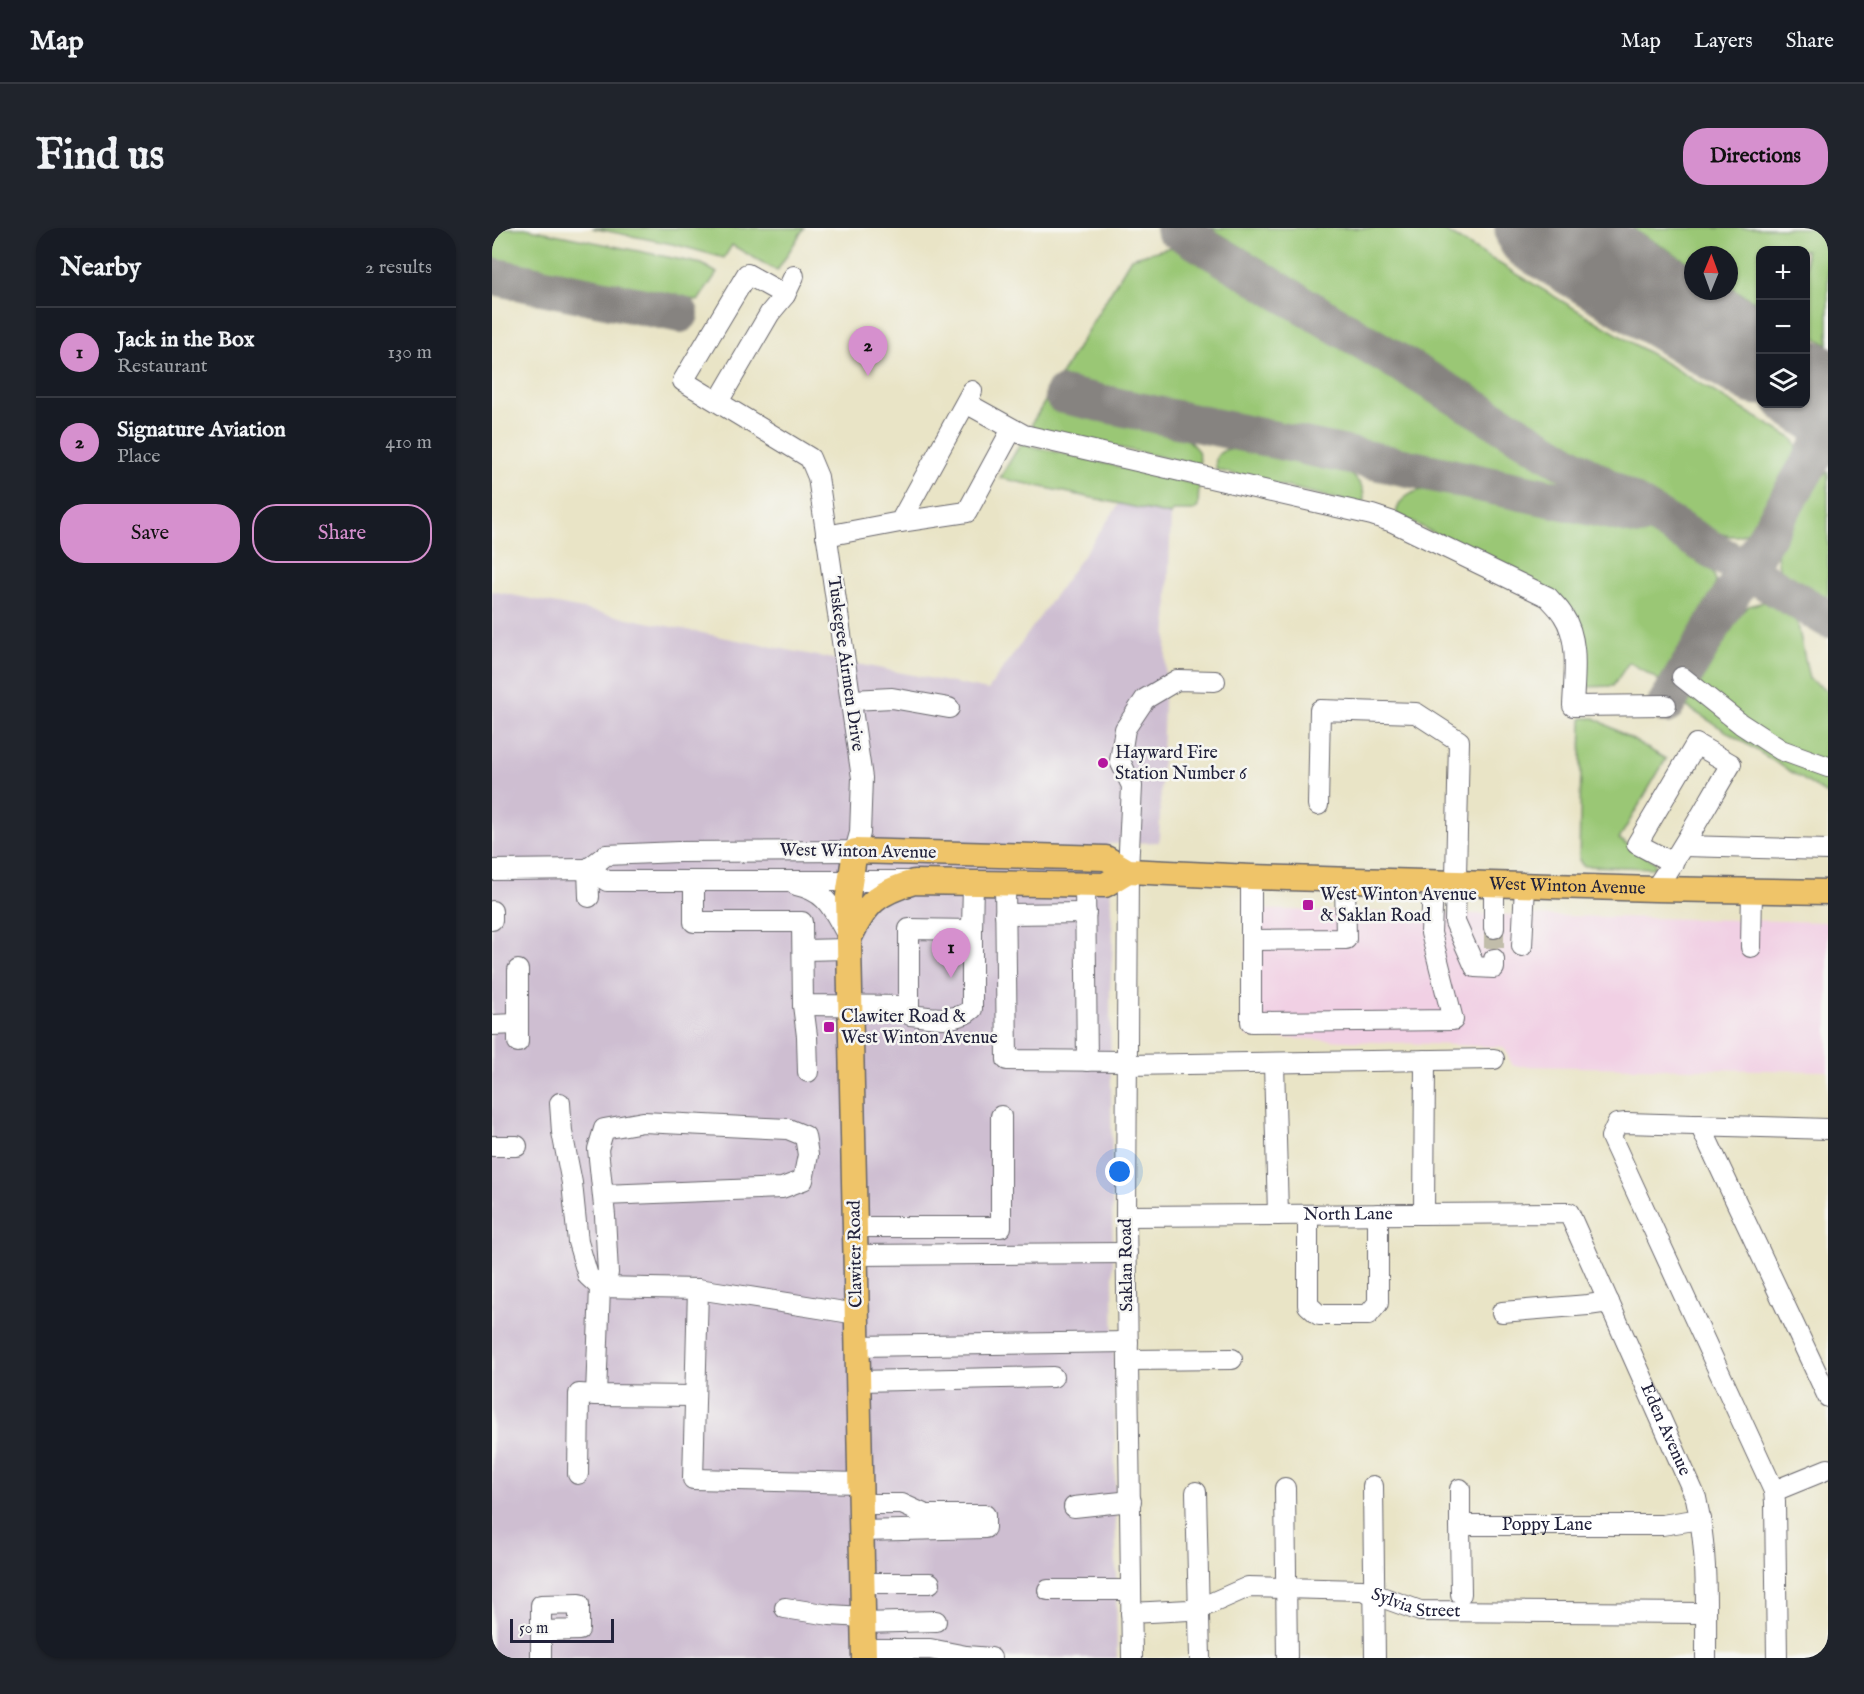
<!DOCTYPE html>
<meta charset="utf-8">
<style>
:root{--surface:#171b24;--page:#20242c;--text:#f1f3f6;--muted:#9ea1a6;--line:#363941;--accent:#d690ce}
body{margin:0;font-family:"IM FELL English",serif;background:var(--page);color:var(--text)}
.controls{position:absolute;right:18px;top:18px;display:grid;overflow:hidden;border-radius:12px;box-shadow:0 2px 4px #0004}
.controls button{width:54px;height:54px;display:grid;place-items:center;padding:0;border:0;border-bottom:2px solid var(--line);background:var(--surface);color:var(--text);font:30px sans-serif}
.compass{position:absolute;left:1192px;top:18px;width:54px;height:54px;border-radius:50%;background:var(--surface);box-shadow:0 2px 4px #0004;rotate:1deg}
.scale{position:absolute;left:18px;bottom:15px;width:104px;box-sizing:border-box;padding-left:6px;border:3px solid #22223b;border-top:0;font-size:16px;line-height:21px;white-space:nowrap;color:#22223b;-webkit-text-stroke:4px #f6f6f2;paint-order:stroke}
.you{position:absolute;left:628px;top:944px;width:21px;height:21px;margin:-15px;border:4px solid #fff;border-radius:50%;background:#1a73e8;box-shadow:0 0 0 9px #1a73e833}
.badge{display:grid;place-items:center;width:39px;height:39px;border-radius:50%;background:var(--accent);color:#111;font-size:20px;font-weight:700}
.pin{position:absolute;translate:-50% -50px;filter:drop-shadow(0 2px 3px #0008)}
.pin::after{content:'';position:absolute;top:32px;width:21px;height:18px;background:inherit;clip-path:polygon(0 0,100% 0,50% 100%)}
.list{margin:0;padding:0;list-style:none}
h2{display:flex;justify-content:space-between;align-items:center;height:78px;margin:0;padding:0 24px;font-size:26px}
h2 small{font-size:20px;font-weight:400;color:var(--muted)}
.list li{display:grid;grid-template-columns:39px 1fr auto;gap:18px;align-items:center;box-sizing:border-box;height:90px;padding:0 24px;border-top:2px solid var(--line)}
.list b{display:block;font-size:22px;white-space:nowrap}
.list p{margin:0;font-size:20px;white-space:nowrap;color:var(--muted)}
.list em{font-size:20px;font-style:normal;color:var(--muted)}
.actions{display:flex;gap:12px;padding:18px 24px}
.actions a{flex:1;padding:14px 0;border:2px solid var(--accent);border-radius:24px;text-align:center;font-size:21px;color:var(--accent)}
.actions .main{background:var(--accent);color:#111}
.icon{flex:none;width:33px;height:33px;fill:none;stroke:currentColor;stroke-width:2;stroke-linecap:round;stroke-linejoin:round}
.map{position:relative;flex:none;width:1336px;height:1430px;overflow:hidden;border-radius:24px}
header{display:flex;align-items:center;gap:36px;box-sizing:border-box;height:84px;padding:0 30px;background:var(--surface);border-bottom:2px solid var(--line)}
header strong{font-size:28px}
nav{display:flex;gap:33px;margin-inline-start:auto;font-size:21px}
.intro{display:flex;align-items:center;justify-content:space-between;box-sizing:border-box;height:144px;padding:0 36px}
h1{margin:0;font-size:42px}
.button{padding:15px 27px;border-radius:24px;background:var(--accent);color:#111;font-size:21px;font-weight:700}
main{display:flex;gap:36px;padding:0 36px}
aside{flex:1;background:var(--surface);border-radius:24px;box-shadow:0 2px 4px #0004}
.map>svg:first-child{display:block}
.built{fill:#f1d0e4}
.industrial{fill:#cebed1}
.green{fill:#9ac775;stroke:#5e7458;stroke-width:1.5}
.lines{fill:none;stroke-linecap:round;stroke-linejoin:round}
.taxiway{stroke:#868380;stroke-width:38}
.runway{stroke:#868380;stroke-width:93}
.minor-tunnel{stroke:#c1bdaa;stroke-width:20;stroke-dasharray:20 10;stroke-linecap:butt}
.minor-casing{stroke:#68666c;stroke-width:22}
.major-casing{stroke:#68666c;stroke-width:27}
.minor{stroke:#fff;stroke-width:20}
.major{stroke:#efc469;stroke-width:24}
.poi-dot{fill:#b5179e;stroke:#f6f6f2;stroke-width:2}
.labels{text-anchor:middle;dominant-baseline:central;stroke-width:5;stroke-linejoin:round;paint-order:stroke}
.street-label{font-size:18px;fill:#22223b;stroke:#f6f6f2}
.poi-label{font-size:18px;fill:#22223b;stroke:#f6f6f2;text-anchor:start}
</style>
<header>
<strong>Map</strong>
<nav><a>Map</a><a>Layers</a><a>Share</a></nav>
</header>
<div class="intro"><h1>Find us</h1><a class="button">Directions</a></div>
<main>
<aside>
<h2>Nearby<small>2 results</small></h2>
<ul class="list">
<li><span class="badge">1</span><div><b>Jack in the Box</b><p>Restaurant</p></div><em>130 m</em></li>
<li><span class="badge">2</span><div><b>Signature Aviation</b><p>Place</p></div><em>410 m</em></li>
</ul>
<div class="actions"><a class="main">Save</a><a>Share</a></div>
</aside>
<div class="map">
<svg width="1336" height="1430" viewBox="0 0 1336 1430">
<rect width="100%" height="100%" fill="#f6f6f2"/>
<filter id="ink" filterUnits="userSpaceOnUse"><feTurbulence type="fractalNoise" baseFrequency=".0167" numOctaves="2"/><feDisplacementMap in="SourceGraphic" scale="12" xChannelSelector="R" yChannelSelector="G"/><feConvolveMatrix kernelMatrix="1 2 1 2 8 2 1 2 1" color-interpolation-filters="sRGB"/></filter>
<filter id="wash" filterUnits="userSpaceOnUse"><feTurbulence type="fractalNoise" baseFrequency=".008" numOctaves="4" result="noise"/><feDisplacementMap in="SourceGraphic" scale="24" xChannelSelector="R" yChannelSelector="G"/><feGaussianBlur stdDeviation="1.35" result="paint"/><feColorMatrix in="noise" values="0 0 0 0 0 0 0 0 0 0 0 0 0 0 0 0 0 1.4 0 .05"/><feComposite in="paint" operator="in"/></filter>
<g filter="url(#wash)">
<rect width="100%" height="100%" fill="#e9e4c6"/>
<!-- built -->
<polygon class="built" points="755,681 1336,694 1336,843 1021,838 1011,819 754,809"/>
<!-- industrial -->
<polygon class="industrial" points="628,275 679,287 667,614 616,616 621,713 618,764 625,1430 0,1430 0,363 496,462"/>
<!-- green -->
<g class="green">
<polygon points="0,0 33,0 210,36 225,45 206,73 0,32"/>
<polygon points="100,0 312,0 285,43 240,17 232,30 185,17"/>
<path d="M 718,0 L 948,0 L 1301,211 L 1305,219 L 1305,227 L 1261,302 C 1248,309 1240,310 1226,305 Z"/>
<polygon points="1139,0 1336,0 1336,117 1314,104 1314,22 1268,22 1268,77 1237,58 1237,27 1201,27 1201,37"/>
<polygon points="683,18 1082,258 1069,258 576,152 559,179 694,209 706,223 708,233 706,237 541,201 540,195 639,30"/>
<polygon points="530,216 707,257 706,279 701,283 680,283 679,287 508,250 527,218"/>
<path d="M 747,220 L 858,245 C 869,255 874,262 871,277 L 725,242 C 719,225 733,220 747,220 Z"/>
<path d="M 1336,244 L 1336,378 C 1310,362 1275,351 1288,313 L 1320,259 L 1325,252 Z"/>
<path d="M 935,261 L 1170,306 L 1214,333 L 1222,346 L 1224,354 L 1221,364 L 1215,378 L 1170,454 L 1137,434 L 1121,458 L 1092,459 C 1092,421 1095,397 1067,368 L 904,286 C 907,269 920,263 935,261 Z"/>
<polygon points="1271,374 1284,375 1304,387 1317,451 1336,463 1336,567 1192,477 1246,387 1257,378"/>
<polygon points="1090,490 1103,490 1174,531 1127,611 1163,634 1163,640 1091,638 1087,632"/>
</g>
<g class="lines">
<!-- taxiway -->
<g class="taxiway">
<polyline points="682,0 1336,391"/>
<polyline points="0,48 188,86"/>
<polyline points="571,167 1147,289"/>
<path d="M 1174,477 L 1327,219 C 1336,192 1330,183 1314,161"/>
</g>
<!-- runway -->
<g class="runway">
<polyline points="1049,0 1268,131"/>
<polyline points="1314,158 1336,172"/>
</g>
</g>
</g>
<g filter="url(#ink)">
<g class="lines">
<!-- minor-tunnel -->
<polyline class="minor-tunnel" points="1002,700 1002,731"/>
<defs>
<g id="minor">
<polyline points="293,67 302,48"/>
<path d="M 474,175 L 532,207 L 880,287 L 901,294 L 1056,369 C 1061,375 1067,380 1071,387 C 1088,412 1082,449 1081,478 L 1174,477"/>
<polyline points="408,294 475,284 520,201"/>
<polyline points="334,308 408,294 480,163"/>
<polyline points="1190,449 1249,496 1289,522 1336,539"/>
<polyline points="360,472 400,470 457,480"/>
<polyline points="826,577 828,482 924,485 967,513 963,694 983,739 1002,740 1002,731"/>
<polyline points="1192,618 1336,622"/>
<polyline points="96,641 114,627 186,624 363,623 368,605 370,550 326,249 318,230 191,153 255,46 293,67 278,85 226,174"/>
<polyline points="96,641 97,669"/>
<polyline points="0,642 96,641 115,653 416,653"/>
<polyline points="759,649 759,794 961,792 939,705 941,656"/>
<polyline points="202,653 202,694 310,694 311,777 417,778 417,701 480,702 481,655"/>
<polyline points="513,655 515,832 635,833"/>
<path d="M 304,657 C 337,664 341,683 357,710"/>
<polyline points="593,657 595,833"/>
<path d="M 1163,661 C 1191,621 1214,578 1239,536 L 1204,516 L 1145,616 L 1181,635"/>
<polyline points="0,683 0,692"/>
<polyline points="513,686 594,685"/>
<polyline points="1002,700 1002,656"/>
<polyline points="759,712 854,711 853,652"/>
<polyline points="1030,718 1033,658"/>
<polyline points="1259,719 1260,662"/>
<polyline points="311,722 357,721"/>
<polyline points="26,742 26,814"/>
<polyline points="311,777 315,808 316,844"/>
<path d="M 417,778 L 418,787 C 437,789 466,795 480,781 L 480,702"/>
<polyline points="0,797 26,796"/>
<polyline points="782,835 786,987"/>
<polyline points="635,837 1002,831"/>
<polyline points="68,875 70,904 80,955 86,1014 96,1048 108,1059 116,1045 113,988 106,921 112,901 151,894 296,901 313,908 316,927 311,952 290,960 111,967"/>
<polyline points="1208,897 1336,1169"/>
<polyline points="0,918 25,918"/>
<polyline points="932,986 933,832"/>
<polyline points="816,987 816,1077 827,1087 876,1087 886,1075 886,986"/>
<path id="s1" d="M 634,988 L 1077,985 L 1204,1270 C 1216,1323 1214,1376 1214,1430"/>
<polyline points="363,999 509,999 509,888"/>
<polyline points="364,1027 635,1025"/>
<polyline points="1010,1084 1096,1077 1117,1074"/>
<polyline points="365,1086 206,1061 201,1251 368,1255"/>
<polyline points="365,1118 636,1114"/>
<polyline points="637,1132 740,1131"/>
<polyline points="366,1153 561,1149"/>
<polyline points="203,1168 104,1167 108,1059 206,1061"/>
<polyline points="86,1246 87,1166 104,1167"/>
<polyline points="881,1258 883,1430"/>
<polyline points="793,1260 795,1430"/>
<polyline points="1282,1263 1336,1241"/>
<polyline points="704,1264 708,1430"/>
<polyline points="369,1276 410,1276 434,1287 493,1287 493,1300 369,1303"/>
<polyline points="582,1279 639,1273"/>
<polyline points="968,1297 968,1261"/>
<polyline points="370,1355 438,1355"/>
<polyline points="556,1362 639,1362"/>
<path id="s2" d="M 969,1366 L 968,1297 L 1170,1297 L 1209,1291"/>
<polyline points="293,1380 338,1387 371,1389"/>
<path id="s3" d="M 639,1385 L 697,1382 L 713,1378 L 756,1359 L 870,1362 L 928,1383 L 1214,1385"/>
<polyline points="371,1395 444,1393"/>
<polyline points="49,1403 87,1402 87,1376 49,1377 49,1430"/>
<polyline points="372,1421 438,1421 474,1428 499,1430"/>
<polyline points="640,1430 634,988 636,643 640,558 628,533 633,501 653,471 685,452 723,453"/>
<polyline points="1285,1430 1283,1274 1282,1263 1119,909 1125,896 1134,895 1336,901"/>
</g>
<g id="major">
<path d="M 358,709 C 375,674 385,665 422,654 L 613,657 L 636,643"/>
<path id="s4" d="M 372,1430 L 356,668 L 363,623 L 614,630 L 636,643 L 759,649 L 1163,661 L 1336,664"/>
</g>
</defs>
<!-- minor casing -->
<use href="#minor" class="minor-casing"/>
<!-- major casing -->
<use href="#major" class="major-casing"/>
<!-- minor -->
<use href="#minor" class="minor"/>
<!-- major -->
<use href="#major" class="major"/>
</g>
</g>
<!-- markers -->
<g class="poi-dot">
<circle cx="611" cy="535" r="6"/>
<rect x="810" y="671" width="12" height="12" rx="3"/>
<rect x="331" y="793" width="12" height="12" rx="3"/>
</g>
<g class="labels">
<!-- street labels -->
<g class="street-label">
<text transform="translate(353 436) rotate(82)">Tuskegee Airmen Drive</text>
<text transform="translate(366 624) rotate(1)">West Winton Avenue</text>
<text stroke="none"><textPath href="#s4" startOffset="1524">West Winton Avenue</textPath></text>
<text stroke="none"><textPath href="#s1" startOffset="222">North Lane</textPath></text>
<text transform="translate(364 1026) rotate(-91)">Clawiter Road</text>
<text transform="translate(635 1037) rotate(-91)">Saklan Road</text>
<text stroke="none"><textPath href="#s1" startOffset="680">Eden Avenue</textPath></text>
<text stroke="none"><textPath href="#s2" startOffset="156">Poppy Lane</textPath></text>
<text stroke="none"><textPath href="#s3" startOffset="292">Sylvia Street</textPath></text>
</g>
<!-- poi labels -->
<g class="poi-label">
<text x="623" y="525">Hayward Fire<tspan x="623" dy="21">Station Number 6</tspan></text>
<text x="828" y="667">West Winton Avenue<tspan x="828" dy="21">&amp; Saklan Road</tspan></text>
<text x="349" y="789">Clawiter Road &amp;<tspan x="349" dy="21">West Winton Avenue</tspan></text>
</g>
</g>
</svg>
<div class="controls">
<button>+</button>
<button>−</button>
<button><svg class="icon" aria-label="layers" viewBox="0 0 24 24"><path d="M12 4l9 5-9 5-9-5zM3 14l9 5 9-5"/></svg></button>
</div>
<svg class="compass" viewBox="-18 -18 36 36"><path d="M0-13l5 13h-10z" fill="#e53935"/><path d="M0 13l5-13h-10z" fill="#9ea1a6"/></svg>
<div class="scale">50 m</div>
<div class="you"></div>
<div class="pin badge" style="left:459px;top:750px">1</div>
<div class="pin badge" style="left:376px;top:148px">2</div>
</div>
</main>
